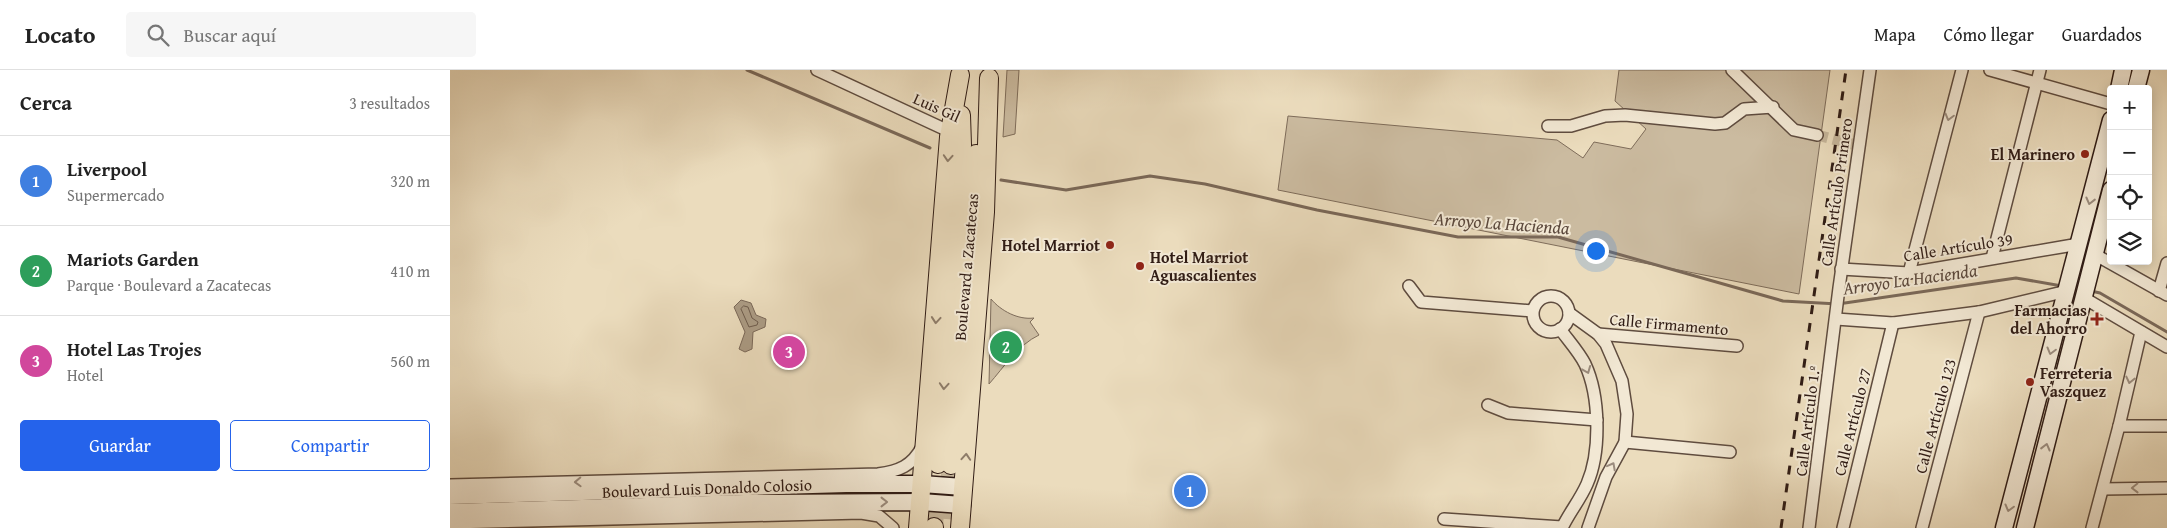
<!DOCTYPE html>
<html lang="es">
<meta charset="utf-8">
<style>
:root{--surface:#fff;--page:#f6f6f6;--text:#222;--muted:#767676;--line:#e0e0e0;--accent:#2563eb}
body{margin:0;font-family:"Gentium Book Plus",serif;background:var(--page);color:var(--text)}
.controls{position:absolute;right:15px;top:15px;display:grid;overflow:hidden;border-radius:5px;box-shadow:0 2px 12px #0003}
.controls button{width:45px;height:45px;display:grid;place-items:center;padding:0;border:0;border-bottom:1px solid var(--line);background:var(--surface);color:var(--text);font:25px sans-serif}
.you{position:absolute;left:1145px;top:180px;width:18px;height:18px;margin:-12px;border:4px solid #fff;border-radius:50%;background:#1a73e8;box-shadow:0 0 0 8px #1a73e833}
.badge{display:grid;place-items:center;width:32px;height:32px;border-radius:50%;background:var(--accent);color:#fff;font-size:16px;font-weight:700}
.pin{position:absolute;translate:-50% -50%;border:2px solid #fff;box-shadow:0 1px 5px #0006}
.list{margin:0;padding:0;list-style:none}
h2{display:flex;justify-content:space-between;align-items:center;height:65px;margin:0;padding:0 20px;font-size:21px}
h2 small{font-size:16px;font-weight:400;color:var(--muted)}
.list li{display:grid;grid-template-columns:32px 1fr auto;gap:15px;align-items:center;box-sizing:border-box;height:90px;padding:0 20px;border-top:1px solid var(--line)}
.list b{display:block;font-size:19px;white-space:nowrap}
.list p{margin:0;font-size:16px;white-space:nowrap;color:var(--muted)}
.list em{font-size:16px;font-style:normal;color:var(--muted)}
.actions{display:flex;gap:10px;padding:15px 20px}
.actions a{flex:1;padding:11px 0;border:1px solid var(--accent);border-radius:5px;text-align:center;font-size:18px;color:var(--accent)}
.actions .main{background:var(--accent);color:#fff}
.icon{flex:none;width:28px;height:28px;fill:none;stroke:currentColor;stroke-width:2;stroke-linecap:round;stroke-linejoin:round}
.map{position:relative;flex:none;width:1717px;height:458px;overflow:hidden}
header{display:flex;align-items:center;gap:30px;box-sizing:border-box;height:70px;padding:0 25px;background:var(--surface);border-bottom:1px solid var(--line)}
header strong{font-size:24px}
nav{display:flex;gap:28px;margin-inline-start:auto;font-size:18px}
.search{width:350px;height:45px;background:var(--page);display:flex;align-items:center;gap:12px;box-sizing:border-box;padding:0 18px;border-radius:5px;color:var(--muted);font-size:19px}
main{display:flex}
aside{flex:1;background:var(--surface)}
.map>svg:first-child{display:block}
.green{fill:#cbbba0;stroke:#7e6c5a}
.water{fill:#ab9b84;stroke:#7a6858}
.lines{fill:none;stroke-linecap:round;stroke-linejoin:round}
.shore{stroke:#6e5c4c;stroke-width:1}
.stream{stroke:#7a6858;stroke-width:3}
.street-tunnel{stroke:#c6b69b;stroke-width:11;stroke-dasharray:11 5.5;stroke-linecap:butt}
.primary-tunnel{stroke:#c6b69b;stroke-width:18;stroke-dasharray:18 9;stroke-linecap:butt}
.street-casing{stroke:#5f4c3f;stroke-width:14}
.secondary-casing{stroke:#301c15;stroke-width:19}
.primary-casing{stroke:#301c15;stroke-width:20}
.street{stroke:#f2e8d4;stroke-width:11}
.secondary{stroke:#f2e8d4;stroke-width:16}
.primary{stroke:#ebdcbd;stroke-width:18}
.rail{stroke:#301c15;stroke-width:3;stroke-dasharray:9 9;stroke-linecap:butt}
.oneway{stroke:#9b8c7e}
.oneway2{stroke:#8e7c69}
.poi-dot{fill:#8f2418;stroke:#f2e8d4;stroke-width:2}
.labels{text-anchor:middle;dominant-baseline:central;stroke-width:4;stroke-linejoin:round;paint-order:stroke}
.street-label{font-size:16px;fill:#301c15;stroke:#f2e8d4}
.poi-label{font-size:16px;font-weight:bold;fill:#301c15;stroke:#f2e8d4;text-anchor:end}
.water-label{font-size:18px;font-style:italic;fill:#5b483c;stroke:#f2e8d4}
</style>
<header>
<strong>Locato</strong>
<div class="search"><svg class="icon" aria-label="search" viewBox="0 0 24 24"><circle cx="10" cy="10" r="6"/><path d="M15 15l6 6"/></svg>Buscar aquí</div>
<nav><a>Mapa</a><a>Cómo llegar</a><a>Guardados</a></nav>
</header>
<main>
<aside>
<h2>Cerca<small>3 resultados</small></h2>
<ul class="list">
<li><span class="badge" style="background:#3f7fe0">1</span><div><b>Liverpool</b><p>Supermercado</p></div><em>320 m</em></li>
<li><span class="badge" style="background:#2e9e5b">2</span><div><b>Mariots Garden</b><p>Parque · Boulevard a Zacatecas</p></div><em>410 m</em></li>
<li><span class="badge" style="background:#d1479c">3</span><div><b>Hotel Las Trojes</b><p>Hotel</p></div><em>560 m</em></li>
</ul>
<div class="actions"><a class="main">Guardar</a><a>Compartir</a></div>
</aside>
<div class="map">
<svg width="1717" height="458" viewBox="0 0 1717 458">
<rect width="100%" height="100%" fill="#ebdcbd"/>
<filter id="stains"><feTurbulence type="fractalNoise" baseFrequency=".004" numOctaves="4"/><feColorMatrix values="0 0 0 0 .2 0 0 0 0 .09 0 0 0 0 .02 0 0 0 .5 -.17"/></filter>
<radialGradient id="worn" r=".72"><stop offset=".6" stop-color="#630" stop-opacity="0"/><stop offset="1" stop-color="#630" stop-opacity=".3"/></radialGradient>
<!-- green -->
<g class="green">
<polygon points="557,0 569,0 565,64 553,67"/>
<polygon points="1169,0 1380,0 1349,224 828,120 838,46 1107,70 1133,88 1144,72 1181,79 1196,59 1165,31"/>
<path d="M 541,229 C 551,241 568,250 584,248 L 580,252 L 589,265 C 568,275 554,297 539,314 Z"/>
</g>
<!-- water -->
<polygon class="water" points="291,230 301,233 306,245 316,249 315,257 303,262 302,279 295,282 289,279 295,262 284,237"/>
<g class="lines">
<!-- shore -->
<polygon class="shore" points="294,236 298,237 302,248 308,252 307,255 299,257 291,239"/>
<!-- stream -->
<g class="stream">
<polyline points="297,0 480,78"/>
<polyline points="551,110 616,120 700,106 755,114 867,140 1008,167 1108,167 1333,231 1388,234 1566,208 1612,216"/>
<polyline points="1641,221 1650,223 1717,262"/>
</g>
<!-- street-tunnel -->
<polyline class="street-tunnel" points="1367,65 1406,75"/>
<!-- primary-tunnel -->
<g class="primary-tunnel">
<polyline points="496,449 501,395"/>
<polyline points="484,457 488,394"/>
</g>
<defs>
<g id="street">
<polyline points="367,0 505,64"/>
<polyline points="1282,0 1344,60 1367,65"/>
<polyline points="1540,0 1661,34"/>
<polyline points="1098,56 1121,56 1155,46 1175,45 1265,54 1275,53 1294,39 1323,37"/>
<polyline points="1644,184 1717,225"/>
<polyline points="1542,188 1590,0"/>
<polyline points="1391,199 1459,203 1629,174"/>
<polyline points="1459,203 1512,0"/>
<polyline points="959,216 971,232 1082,241"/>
<polyline points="1709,221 1717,193"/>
<circle cx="1101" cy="244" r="18"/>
<polyline points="1634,228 1717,277"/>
<polyline points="1119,243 1148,264 1156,274 1172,311 1177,344 1175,372 1156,407 1138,458"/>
<polyline points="1386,249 1443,253 1529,242 1617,221"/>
<path d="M 1110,259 C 1118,270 1129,282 1135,294 C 1150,326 1151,382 1137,414 C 1130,430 1119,443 1112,458"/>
<polyline points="1148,264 1287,276"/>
<polyline points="1038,335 1058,343 1147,350"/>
<polyline points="1669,356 1717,356"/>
<polyline points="1175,372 1280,382"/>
<path d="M 0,415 L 428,404 C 449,401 462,396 472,377"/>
<polyline points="1653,419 1717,418"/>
<polyline points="994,449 1112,457"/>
<polyline points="0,453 411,443 429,446 443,458"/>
<polyline points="1359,458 1389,218 1420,0"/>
<polyline points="1393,458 1443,253"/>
<polyline points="1472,458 1529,242"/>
<polyline points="1642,458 1669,356 1691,262"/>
</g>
<g id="secondary">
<polyline points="1669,19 1673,0"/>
<polyline points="1686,19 1691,0"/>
<polyline points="0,426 396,414 472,414 513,417"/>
<polyline points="0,442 294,433 471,432 512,435"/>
<polyline points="1554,458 1661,50"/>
<polyline points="1575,458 1661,120"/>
</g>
<g id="primary">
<polyline points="488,394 512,75 511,45"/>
<polyline points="501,395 517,166 526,84"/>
<polyline points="468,458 499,67 510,5"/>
<polyline points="484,458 484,457"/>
<polyline points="510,458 535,142 539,8"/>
</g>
</defs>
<!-- street casing -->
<use href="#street" class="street-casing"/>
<!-- secondary casing -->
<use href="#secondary" class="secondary-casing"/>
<!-- primary casing -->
<use href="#primary" class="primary-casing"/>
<!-- street -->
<use href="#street" class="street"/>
<!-- secondary -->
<use href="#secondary" class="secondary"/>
<!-- primary -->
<use href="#primary" class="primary"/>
<!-- rail -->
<polyline class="rail" points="1331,458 1396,0"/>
</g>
<!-- one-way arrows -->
<defs><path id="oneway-chevron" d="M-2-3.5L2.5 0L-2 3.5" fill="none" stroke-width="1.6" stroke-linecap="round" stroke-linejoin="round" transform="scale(1.25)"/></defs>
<g class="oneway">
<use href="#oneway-chevron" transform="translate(1499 47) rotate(105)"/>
<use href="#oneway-chevron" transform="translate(1640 131) rotate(104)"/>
<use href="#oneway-chevron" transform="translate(1601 281) rotate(105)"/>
<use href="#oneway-chevron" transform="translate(1137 300) rotate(68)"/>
<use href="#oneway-chevron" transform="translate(1680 310) rotate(103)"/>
<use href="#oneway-chevron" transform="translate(1596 377) rotate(-76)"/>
<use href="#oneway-chevron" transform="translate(1162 396) rotate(-62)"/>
<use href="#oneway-chevron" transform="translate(128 412) rotate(178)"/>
<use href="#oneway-chevron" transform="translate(1685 418) rotate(179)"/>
<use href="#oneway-chevron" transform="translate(434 432)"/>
<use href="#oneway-chevron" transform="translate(1559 438) rotate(105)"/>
</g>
<g class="oneway2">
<use href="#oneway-chevron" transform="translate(498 88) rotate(94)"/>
<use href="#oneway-chevron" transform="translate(486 250) rotate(95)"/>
<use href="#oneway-chevron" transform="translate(494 316) rotate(94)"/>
<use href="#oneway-chevron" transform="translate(516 387) rotate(-86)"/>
</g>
<!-- markers -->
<g class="poi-dot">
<circle cx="1635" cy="84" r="5"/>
<circle cx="660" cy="175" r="5"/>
<circle cx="690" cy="196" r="5"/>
<path d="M1644.5 241.5h5v5h5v5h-5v5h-5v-5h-5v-5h5z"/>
<circle cx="1580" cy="312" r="5"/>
</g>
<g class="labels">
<!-- street labels -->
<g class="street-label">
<text transform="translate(487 37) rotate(24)">Luis Gil</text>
<text transform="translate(1386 122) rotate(-82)">Calle Artículo Primero</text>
<text transform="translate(1508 177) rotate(-9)">Calle Artículo 39</text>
<text transform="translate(516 197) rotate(-85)">Boulevard a Zacatecas</text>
<text transform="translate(1219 254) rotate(5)">Calle Firmamento</text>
<text transform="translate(1485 346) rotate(-75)">Calle Artículo 123</text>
<text transform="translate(1357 351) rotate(-83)">Calle Artículo 1.º</text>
<text transform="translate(1402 352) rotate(-76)">Calle Artículo 27</text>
<text transform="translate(257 418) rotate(-2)">Boulevard Luis Donaldo Colosio</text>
</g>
<!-- poi labels -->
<g class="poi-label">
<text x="1625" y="84">El Marinero</text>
<text x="650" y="175">Hotel Marriot</text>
<text x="700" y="187" text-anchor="start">Hotel Marriot<tspan x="700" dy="18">Aguascalientes</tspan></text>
<text x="1637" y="240">Farmacias<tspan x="1637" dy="18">del Ahorro</tspan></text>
<text x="1590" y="303" text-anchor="start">Ferreteria<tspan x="1590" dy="18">Vaszquez</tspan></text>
</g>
<!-- water labels -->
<g class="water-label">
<text transform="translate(1052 153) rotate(4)">Arroyo La Hacienda</text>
<text transform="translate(1460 209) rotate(-8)">Arroyo La Hacienda</text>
</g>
</g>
<rect width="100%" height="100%" filter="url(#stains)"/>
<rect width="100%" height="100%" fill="url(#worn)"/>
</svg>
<div class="controls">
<button>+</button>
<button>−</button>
<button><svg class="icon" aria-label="locate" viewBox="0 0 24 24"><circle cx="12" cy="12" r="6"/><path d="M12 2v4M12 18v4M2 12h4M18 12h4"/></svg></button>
<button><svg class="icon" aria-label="layers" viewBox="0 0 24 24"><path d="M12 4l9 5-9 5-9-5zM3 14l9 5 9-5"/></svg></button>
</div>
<div class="you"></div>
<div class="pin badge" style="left:740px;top:421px;background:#3f7fe0">1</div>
<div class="pin badge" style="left:556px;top:277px;background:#2e9e5b">2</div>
<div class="pin badge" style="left:339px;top:282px;background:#d1479c">3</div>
</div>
</main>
